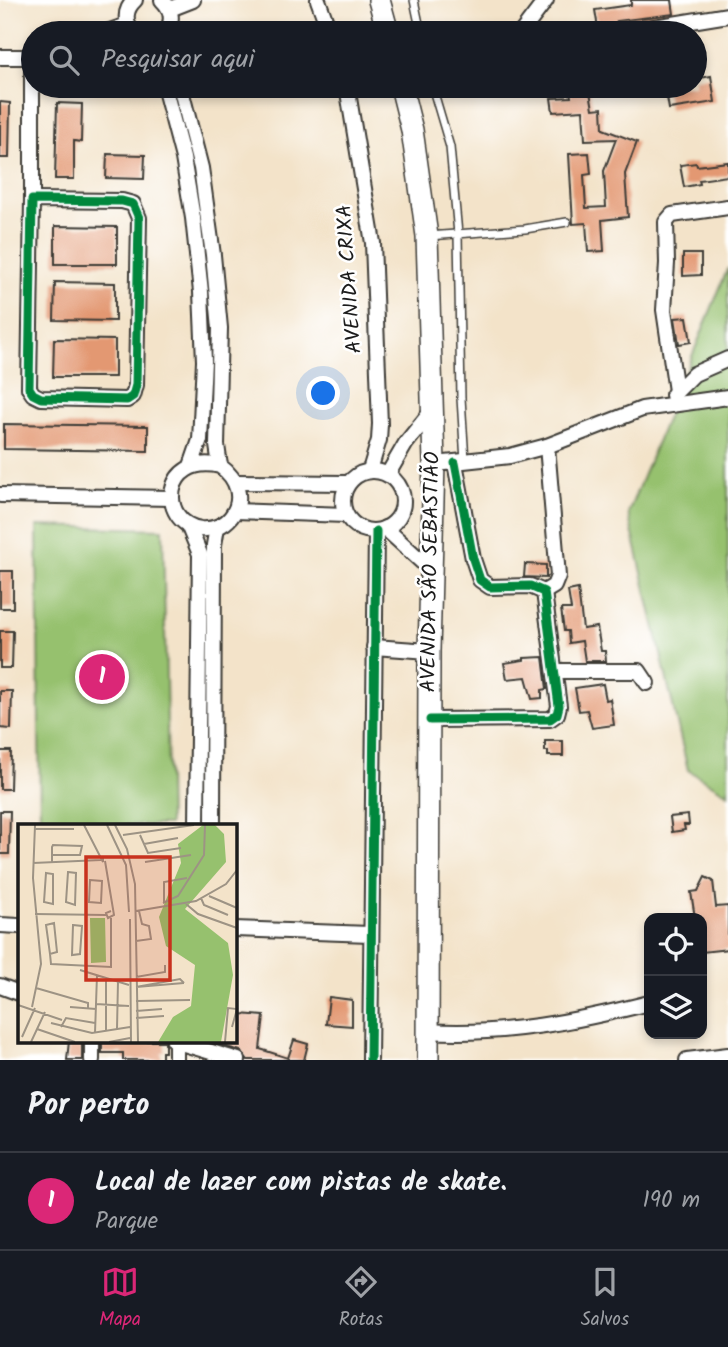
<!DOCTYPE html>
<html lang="pt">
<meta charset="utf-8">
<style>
:root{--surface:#171b24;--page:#242831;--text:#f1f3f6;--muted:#9ea1a6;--line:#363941;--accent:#db2777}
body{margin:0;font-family:Kalam,sans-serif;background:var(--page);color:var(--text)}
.controls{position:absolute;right:21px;bottom:21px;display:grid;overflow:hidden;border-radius:14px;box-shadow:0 4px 10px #0003}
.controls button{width:63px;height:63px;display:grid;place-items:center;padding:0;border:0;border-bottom:2px solid var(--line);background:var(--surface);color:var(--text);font:35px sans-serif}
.you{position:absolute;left:324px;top:394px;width:24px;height:24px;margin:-18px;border:5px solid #fff;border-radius:50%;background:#1a73e8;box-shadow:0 0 0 10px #1a73e833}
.badge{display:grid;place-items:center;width:46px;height:46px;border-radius:50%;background:var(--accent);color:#fff;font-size:23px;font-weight:700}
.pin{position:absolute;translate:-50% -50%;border:4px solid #fff;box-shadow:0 2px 7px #0006}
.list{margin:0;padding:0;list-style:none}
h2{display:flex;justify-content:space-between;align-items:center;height:91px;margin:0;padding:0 28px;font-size:30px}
h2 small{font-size:23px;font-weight:400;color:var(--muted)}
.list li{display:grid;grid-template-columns:46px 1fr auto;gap:21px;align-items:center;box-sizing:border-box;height:98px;padding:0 28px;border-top:2px solid var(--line)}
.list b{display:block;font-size:26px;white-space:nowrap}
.list p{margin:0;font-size:23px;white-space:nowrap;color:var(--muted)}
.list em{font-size:23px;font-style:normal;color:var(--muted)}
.icon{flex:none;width:38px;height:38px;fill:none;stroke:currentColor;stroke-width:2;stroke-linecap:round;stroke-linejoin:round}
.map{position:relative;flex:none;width:728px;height:1060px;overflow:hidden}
.search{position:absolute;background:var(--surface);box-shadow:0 4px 10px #0003;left:21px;right:21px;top:21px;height:77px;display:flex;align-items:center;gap:18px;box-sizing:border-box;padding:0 24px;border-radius:38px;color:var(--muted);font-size:26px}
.sheet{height:189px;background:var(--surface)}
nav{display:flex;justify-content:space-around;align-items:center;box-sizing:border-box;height:98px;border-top:2px solid var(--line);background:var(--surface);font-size:19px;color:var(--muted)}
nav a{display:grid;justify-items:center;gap:4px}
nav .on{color:var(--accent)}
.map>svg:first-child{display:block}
.green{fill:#96c16e;stroke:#596e45;stroke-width:2}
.building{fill:#e39872}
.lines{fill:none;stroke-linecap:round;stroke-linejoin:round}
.service-casing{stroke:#3c3a36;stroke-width:10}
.minor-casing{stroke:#3c3a36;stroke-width:18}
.primary-casing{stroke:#3c3a36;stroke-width:24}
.service{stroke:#fff;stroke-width:7}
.minor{stroke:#fff;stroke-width:14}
.primary{stroke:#fff;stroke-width:21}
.cycleway-casing{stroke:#fff;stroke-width:13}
.cycleway{stroke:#00873e;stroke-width:9}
.labels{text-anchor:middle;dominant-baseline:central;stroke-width:5;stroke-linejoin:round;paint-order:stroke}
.street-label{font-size:21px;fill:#1c1c1c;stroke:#fff}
.inset-road{fill:none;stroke:#9d9384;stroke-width:2}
.view{fill:#c8321e;fill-opacity:0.15;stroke:#c8321e;stroke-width:3.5}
.inset-edge{fill:none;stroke:#1c1c1c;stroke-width:3.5}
</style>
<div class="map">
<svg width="728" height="1060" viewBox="0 0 728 1060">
<rect width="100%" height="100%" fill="#fff"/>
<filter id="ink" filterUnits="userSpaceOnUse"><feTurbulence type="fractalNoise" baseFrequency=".0143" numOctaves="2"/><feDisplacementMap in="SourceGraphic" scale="14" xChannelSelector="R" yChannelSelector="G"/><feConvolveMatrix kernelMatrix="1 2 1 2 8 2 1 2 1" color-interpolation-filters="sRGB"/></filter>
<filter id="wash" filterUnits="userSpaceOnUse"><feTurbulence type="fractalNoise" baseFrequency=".00686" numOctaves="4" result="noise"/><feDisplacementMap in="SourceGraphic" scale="28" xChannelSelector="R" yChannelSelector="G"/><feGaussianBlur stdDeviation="1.57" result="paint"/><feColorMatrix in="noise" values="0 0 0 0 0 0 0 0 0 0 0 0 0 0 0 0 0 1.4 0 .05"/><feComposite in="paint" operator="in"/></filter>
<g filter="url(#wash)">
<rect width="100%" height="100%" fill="#f3e3c9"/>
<!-- green -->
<g class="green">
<polygon points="728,268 728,794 688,770 628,513"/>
<polygon points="37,526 163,529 169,825 40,825"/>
</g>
<g id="blocks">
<!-- building -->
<g class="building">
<polygon points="631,0 672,0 674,14 617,21 618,23 612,25 598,28 595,10 631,5"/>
<polygon points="711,76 715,102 669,109 665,86 695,86 695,79"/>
<polygon points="569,86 589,86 593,109 602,108 603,129 637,142 625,174 628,217 602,220 604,251 588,252 586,223 573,224 569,154 589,153 591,174 584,175 586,208 606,207 604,171 616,139 585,140 583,110 553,112 551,98 571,97"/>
<polygon points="0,102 10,103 9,158 0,158"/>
<polygon points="57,103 82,104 81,142 74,141 74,179 55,179"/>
<polygon points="107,154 145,155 144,179 106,178"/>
<polygon points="728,162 728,176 699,180 700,184 684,187 680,165 696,163 697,166"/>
<polygon points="55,226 117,227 117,264 55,264"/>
<polygon points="683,254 701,254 701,275 683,276"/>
<polygon points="55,282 115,283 115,321 54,320"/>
<polygon points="687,317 691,342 679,344 675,318"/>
<polygon points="54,339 115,340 115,377 53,377"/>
<polygon points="4,424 148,426 148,451 4,449"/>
<polygon points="525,564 546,565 546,578 524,577"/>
<rect x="0" y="571" width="13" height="37"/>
<polygon points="578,589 583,629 597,627 601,651 605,651 606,661 585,661 582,641 569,643 568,631 564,631 561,609 571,609 568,591"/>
<polygon points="0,631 13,631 12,668 0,668"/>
<polygon points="543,657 547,689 542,690 542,698 532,699 526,677 507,679 504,663 524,660 524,658"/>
<polygon points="603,684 606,700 610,699 614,725 592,728 587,710 579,711 575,688"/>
<polygon points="0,691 12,691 11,729 0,728"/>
<polygon points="545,741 563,741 563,756 548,756 548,751 545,751"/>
<polygon points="0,751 11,751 10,789 0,789"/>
<polygon points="0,811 10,811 9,854 0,854"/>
<polygon points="688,815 689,825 684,825 685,830 672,832 670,817"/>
<polygon points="705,877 713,881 716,907 728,906 728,949 702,952 702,918 695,918 691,892 698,891"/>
<polygon points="329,997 352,1000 352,1026 326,1024"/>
<polygon points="240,1014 264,1016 260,1049 288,1058 294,1040 308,1044 304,1060 248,1060 241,1051 207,1041 234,1041 234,1015"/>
<polygon points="69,1041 82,1041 82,1060 67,1060"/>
<polygon points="102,1041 165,1041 165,1052 162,1052 162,1060 123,1060 123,1053 102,1053"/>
</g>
</g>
</g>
<g filter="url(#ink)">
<use href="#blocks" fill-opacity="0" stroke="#3c3a36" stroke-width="2"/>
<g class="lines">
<defs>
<g id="service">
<polyline points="414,0 421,33"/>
<polyline points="432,86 450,147 458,234 461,398 465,461"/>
<polyline points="428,236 525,229 567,222"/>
</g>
<g id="minor">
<path d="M 162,0 C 173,10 173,22 166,33"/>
<polyline points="318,0 330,33"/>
<polyline points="170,9 193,0"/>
<polyline points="104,33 127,25"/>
<path d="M 132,33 C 125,21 124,10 135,0"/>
<polyline points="521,33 546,0"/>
<polyline points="618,33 728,15"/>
<polyline points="0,57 33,57"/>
<polyline points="32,58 32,200"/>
<polyline points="164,86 183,158 193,218 201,292 204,361 200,440 191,466"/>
<path d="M 180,86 L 201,168 L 213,255 L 220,328 L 217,445 L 220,466 C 237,478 245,499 231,517 C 224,526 212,530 201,529 C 157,523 163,453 220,466"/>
<polyline points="347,86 373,243 380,424 379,440 370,470"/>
<polygon points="32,200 122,201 133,204 139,218 136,385 133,396 127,400 41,398 33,394 29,388"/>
<polyline points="676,391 664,310 667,263 666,222 672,215 728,207"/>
<polyline points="673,395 694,374 728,359"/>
<polyline points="445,463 510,456 547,446 642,409 728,397"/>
<circle cx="373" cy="501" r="30"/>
<polyline points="388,474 406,443 431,412"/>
<polyline points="236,482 347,483"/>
<polyline points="0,495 172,498"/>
<polyline points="235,511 346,515"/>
<polyline points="188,525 200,554 197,825"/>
<polyline points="385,528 431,570"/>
<polyline points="544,592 554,586 558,576 547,446"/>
<polyline points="374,647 429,651"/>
<polyline points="555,671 639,671 647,683"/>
<polyline points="430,720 550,719 557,714 559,706 544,592 530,586 490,587 480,580 473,559 455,463"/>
<polyline points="213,825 214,545 217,527"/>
<polyline points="0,925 19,926"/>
<polyline points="234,929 370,934"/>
<polyline points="0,986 19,993"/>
<path d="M 428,1031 C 503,1036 578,1021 649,1003"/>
<polyline points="174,1041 238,1060"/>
<polyline points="92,1060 92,1041"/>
<polyline points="176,1060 176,1041"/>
<polyline points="370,1060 376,531"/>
<polyline points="687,1060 728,1055"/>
</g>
<g id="primary">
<polyline points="379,0 388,33"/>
<polyline points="401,86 412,130 427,236 434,463 429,651 428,1060"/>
</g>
</defs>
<!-- service casing -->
<use href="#service" class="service-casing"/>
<!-- minor casing -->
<use href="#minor" class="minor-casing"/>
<!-- primary casing -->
<use href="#primary" class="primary-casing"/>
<!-- service -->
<use href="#service" class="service"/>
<!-- minor -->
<use href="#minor" class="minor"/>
<!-- primary -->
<use href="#primary" class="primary"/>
<defs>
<g id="cycleway">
<polygon points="32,200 122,201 133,204 139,218 136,385 133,396 127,400 41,398 33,394 29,388"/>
<polyline points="430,720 550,719 557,714 559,706 544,592 530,586 490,587 480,580 473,559 455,463"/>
<polyline points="370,1060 376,531"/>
</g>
</defs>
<!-- cycleway casing -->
<use href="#cycleway" class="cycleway-casing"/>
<!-- cycleway -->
<use href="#cycleway" class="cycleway"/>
</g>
</g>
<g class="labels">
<!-- street labels -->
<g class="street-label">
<text transform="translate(350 279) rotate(-94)">AVENIDA CRIXA</text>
<text transform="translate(431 572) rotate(-89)">AVENIDA SÃO SEBASTIÃO</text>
</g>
</g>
<!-- overview -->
<g transform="translate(18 824)">
<rect width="219" height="219" fill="#f3e3c9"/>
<path d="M 185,1 L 197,1 L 206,10 L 208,38 L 167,85 L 210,119 L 215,151 L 203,218 L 140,218 L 155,193 L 173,182 L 177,141 L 148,122 L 141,93 L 163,39 L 160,20 ZM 72,94 L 87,94 L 88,138 L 73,139 Z" fill="#96c16e"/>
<path class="inset-road" d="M 66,1 L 85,38 L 85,32M 89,1 L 108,41 L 111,88M 97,1 L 109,25 L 117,60 L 120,218M 16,5 L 56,5M 105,11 L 176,1M 122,11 L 130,29 L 163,24M 126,20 L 160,14M 87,37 L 96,91 L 90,94 L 88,89 L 93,87M 127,38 L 173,31M 15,39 L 83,36M 34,39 L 34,23 L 35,21 L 64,22 L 62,31 L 34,31M 50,48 L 58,49 L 57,81 L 48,78 ZM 28,49 L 35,50 L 35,80 L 26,78 ZM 72,56 L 84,57 L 83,79 L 71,78 ZM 191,72 L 219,84M 183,74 L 186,81 L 210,91M 146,78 L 146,58 L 169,54M 145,79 L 160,72 L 186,31 L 187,1M 168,80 L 180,90 L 219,104M 118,87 L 178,77 L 208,60 L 219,46M 17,90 L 88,91M 112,95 L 113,218M 36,99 L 39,128 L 32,130 L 28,101 ZM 55,101 L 64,102 L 62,130 L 54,131 ZM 118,117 L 133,115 L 131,102 L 124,100 L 121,87M 32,130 L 33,140 L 93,143 L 93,94M 62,146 L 111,161M 118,153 L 147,148 L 147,141M 88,154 L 88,207M 118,163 L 162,155 L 166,159M 118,163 L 166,159M 18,164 L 70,179 L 70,184M 118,177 L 172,176M 78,180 L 111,182M 0,181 L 44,196M 14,183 L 23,140 L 15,54 L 17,1M 52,183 L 78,185M 118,187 L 144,185M 118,194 L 146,192M 33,199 L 74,209 L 112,203M 43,203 L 48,194 L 77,199M 19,205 L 57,218M 99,205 L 100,157M 77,209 L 79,151M 4,213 L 17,184M 13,218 L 27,188M 91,218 L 112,214M 207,218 L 210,184 L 219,185 L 214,203"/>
<path class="view" d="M 68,33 L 152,33 L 152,156 L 68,156 Z"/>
<rect width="219" height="219" class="inset-edge"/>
</g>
</svg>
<div class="controls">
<button><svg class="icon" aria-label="locate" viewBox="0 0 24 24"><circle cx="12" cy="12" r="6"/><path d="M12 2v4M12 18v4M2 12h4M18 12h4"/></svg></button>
<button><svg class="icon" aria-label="layers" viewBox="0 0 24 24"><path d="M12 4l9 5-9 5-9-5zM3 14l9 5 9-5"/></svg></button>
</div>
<div class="you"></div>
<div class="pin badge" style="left:102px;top:677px">1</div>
<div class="search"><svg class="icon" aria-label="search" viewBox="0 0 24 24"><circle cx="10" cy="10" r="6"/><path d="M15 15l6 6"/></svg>Pesquisar aqui</div>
</div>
<section class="sheet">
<h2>Por perto<small></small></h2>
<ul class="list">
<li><span class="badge">1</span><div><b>Local de lazer com pistas de skate.</b><p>Parque</p></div><em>190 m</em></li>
</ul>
</section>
<nav>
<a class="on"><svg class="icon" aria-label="map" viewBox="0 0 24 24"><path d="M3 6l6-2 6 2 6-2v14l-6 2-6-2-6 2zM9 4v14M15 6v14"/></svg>Mapa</a>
<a><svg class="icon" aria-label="directions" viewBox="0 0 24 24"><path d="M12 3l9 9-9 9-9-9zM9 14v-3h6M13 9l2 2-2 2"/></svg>Rotas</a>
<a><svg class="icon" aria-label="saved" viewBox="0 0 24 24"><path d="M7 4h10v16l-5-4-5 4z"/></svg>Salvos</a>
</nav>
